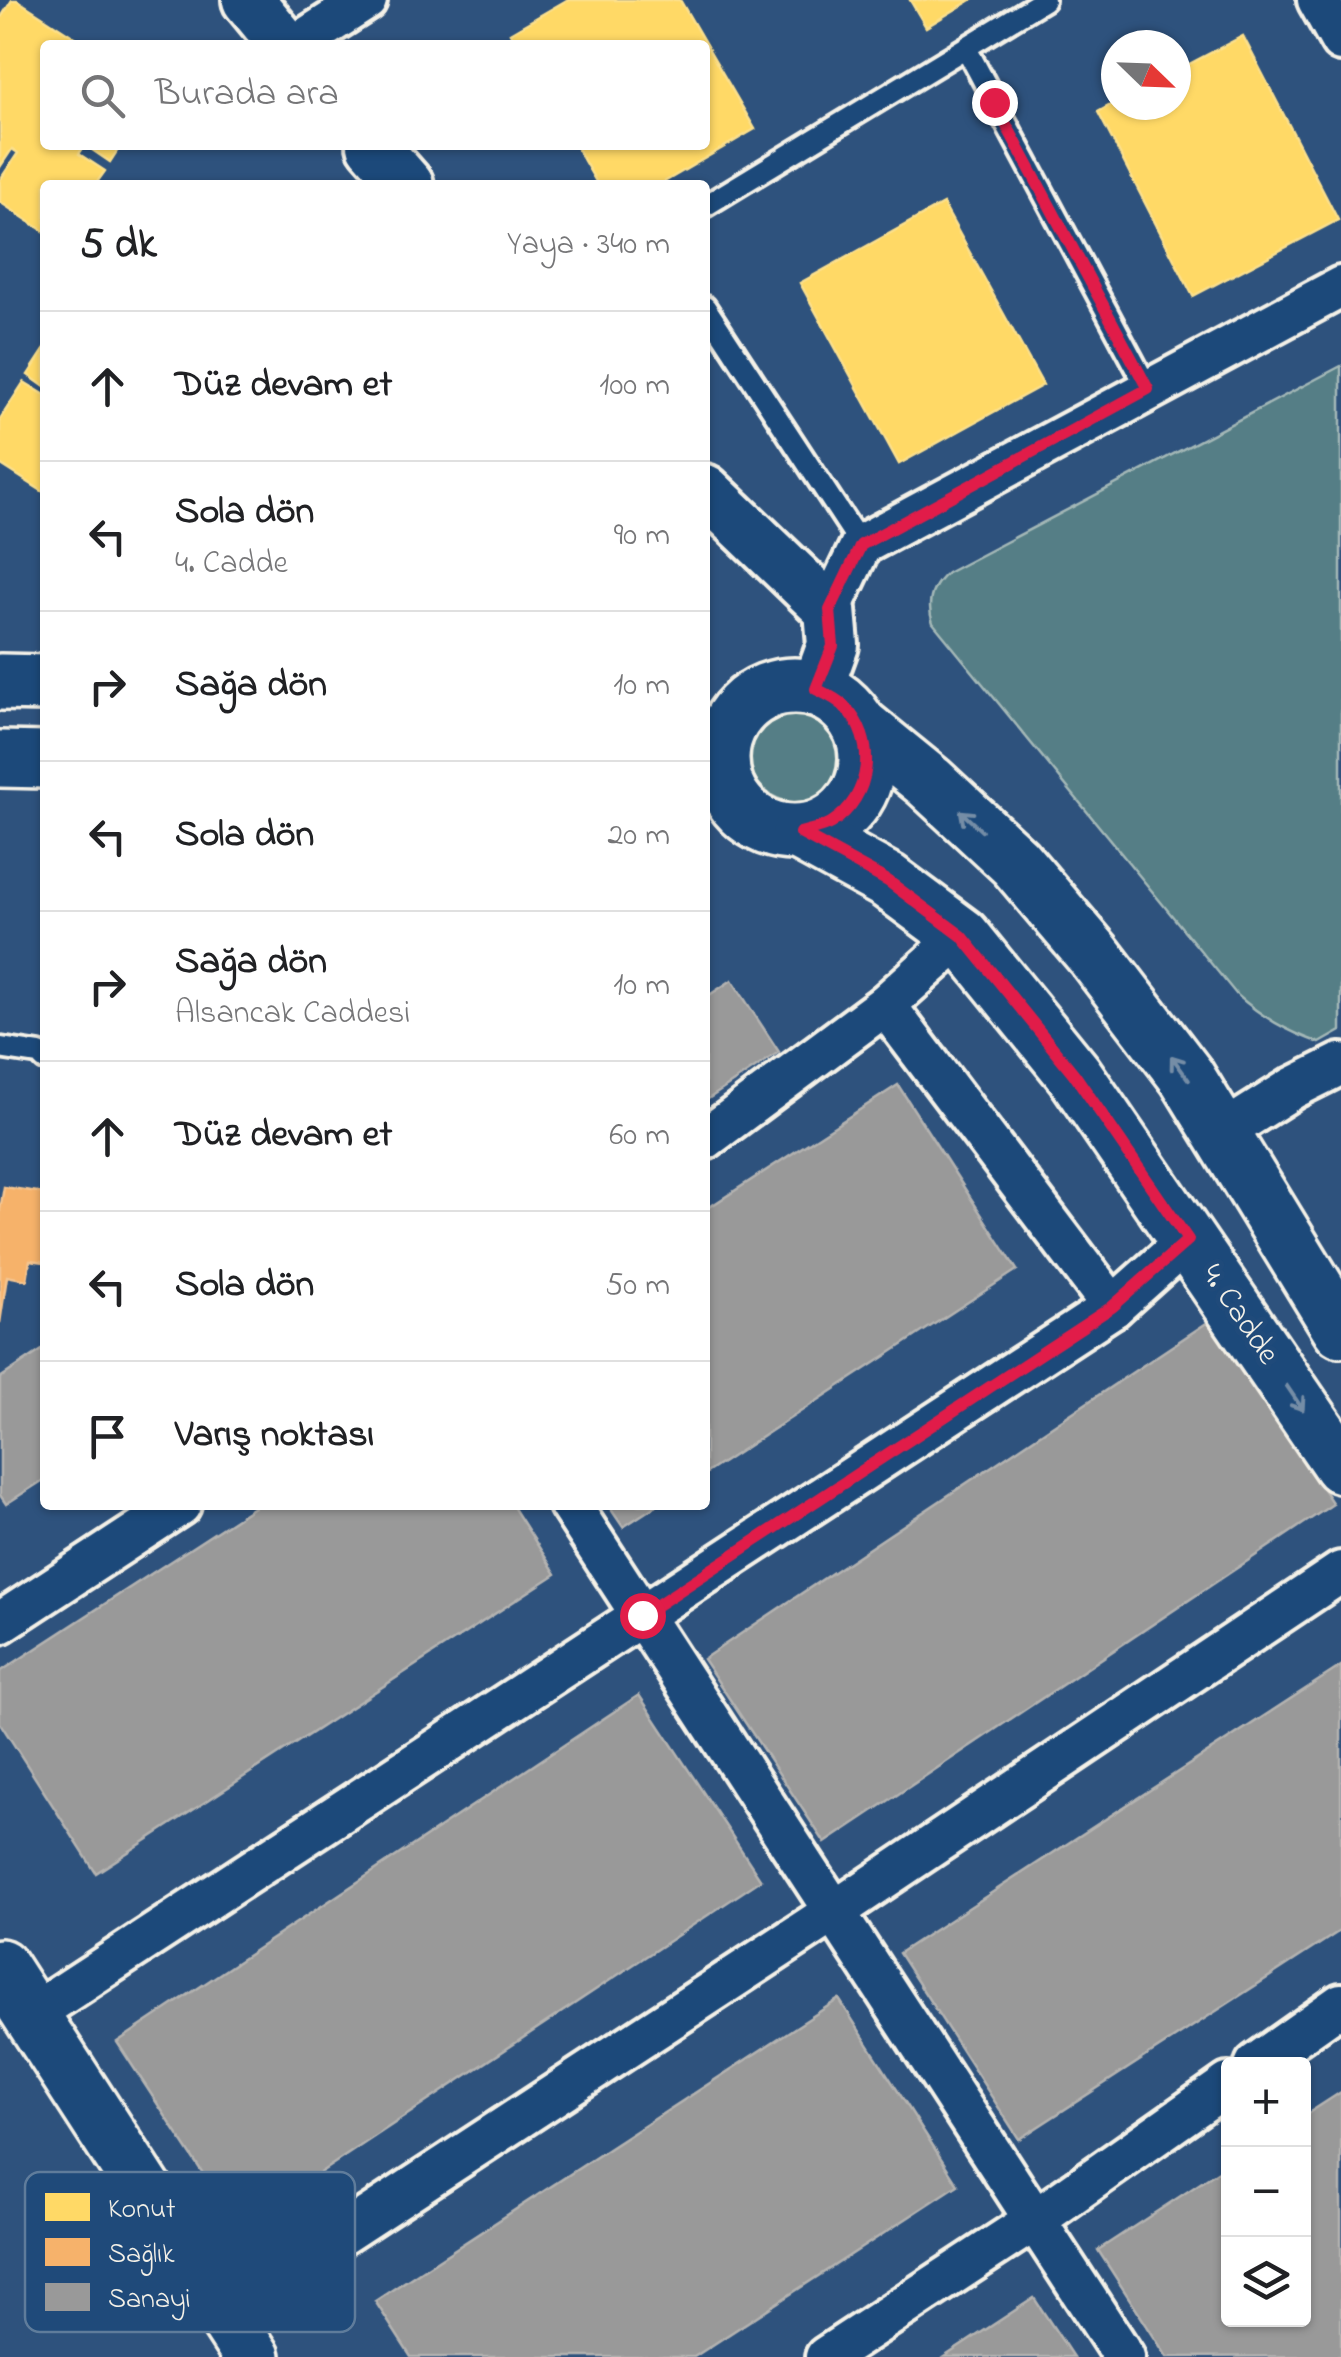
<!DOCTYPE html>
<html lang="tr">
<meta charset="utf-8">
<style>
:root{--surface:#fff;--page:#f6f6f6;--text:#202124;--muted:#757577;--line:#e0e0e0}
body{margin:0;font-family:"Indie Flower",sans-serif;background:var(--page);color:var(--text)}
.controls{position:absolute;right:30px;bottom:30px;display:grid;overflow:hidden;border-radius:10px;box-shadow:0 2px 8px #0004}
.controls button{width:90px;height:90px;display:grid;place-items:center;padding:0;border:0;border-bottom:2px solid var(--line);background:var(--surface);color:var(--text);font:50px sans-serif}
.compass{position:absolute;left:1101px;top:30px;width:90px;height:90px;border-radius:50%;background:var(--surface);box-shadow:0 2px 8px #0004;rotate:113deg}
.stop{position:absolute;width:30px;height:30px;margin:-22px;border:8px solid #e11d48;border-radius:50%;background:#fff}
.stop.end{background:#e11d48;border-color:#fff;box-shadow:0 2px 10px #0008}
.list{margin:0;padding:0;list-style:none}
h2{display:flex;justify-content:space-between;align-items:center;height:130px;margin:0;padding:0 40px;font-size:42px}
h2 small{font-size:32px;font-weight:400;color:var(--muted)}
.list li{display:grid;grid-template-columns:65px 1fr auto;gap:30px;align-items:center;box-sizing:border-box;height:150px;padding:0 40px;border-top:2px solid var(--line)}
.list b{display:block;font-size:38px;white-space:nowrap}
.list p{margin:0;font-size:32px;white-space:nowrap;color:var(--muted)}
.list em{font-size:32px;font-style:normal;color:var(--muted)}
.icon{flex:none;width:55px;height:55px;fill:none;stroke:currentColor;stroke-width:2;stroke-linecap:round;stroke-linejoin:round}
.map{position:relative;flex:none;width:1341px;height:2357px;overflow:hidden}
.search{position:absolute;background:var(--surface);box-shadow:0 2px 8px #0004;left:40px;top:40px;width:670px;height:110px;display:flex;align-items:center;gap:25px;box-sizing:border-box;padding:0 35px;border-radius:10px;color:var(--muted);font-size:38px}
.panel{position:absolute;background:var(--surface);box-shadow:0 2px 8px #0004;left:40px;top:180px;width:670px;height:1330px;border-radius:10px}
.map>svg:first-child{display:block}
.green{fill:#557e86;stroke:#a4b8b7;stroke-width:2.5}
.homes{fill:#ffd966;stroke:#fce08d;stroke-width:2.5}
.health{fill:#f6b26b;stroke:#f5c590;stroke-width:2.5}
.industry{fill:#999;stroke:#b4b3b1;stroke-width:2.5}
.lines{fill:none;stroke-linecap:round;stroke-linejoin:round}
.service-casing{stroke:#f4f1e8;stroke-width:28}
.minor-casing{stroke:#f4f1e8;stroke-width:48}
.tertiary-casing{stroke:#f4f1e8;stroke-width:58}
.secondary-casing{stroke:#f4f1e8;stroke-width:62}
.service{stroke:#1f4a7a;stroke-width:20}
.minor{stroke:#1f4a7a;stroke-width:40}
.tertiary{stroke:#1f4a7a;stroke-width:50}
.secondary{stroke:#1f4a7a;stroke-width:55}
.oneway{stroke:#748da6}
.route{stroke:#e11d48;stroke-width:12}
.labels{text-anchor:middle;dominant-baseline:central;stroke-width:10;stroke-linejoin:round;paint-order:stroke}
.street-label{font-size:32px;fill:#f4f1e8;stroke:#1f4a7a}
.key{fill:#1f4a7a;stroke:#5f7c9b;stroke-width:2.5}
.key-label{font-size:28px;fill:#f4f1e8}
</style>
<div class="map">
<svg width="1341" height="2357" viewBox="0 0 1341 2357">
<rect width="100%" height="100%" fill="#2e527d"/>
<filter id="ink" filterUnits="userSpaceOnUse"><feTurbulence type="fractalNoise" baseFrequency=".01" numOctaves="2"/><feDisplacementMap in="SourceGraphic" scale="20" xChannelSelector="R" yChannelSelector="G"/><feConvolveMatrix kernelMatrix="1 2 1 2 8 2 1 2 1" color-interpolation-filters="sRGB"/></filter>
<g filter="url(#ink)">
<!-- green -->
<g class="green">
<path d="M 1341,366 L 1341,1031 L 1320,1043 C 1286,1031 1262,1017 1236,994 L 933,623 C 926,603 931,587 947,573 Z"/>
<circle cx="796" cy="755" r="47"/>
</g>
<!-- homes -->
<g class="homes">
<polygon points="12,0 17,0 82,42 80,45 45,45 45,145 85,145 79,154 105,171 95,185 45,185 45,232 0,202 0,180 18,153 12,149 0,167 0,19"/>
<polygon points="567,0 680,0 755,129 659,185 598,185 575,145 705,145 705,45 517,45 510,33"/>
<polygon points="910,0 971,0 926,27"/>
<polygon points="1243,36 1338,220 1193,296 1098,112 1116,102 1116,105 1176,105 1176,71"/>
<polygon points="85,145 121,145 110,162"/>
<polygon points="943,204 1043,385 899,464 800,283"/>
<polygon points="45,349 45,387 28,375"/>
<polygon points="24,382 45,395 45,493 0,464 0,419"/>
</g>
<!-- health -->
<polygon class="health" points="4,1187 45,1193 45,1262 30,1260 27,1280 7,1276 0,1323 0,1210"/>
<!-- industry -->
<g class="industry">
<polygon points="732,980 779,1052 705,1101 705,998"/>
<polygon points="898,1085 1017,1270 705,1474 705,1210"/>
<polygon points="1211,1320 1333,1504 825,1843 703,1659"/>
<polygon points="45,1348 45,1479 6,1504 0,1495 0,1378"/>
<polygon points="257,1505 512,1505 556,1574 96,1873 0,1723 0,1672"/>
<polygon points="608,1505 657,1505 623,1527"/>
<polygon points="1341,1666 1341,1930 1019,2139 899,1953"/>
<polygon points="639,1695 761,1880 238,2227 117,2042"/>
<polygon points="839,1999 958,2185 694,2357 411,2357 375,2301"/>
<polygon points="1341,2092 1341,2356 1167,2357 1098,2250 1228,2165 1228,2320 1304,2320 1304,2116"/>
<polygon points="1034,2298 1073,2357 944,2357"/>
</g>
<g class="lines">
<defs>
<g id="service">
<polyline points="966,48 1148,389"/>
<polyline points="705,206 1044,0"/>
<polyline points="705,307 861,545"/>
<polyline points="0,1048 39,1054 45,1060"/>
</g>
<g id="minor">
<polyline points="1318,0 1341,41"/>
<polyline points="296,45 366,0"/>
<polyline points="830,610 861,545 1341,287"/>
<polyline points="885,1005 1113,1307"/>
<polyline points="1222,1133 1293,1088 1341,1064"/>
<polyline points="705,1139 885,1005 962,936"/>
<polyline points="570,1505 1124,2357"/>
<polyline points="0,1623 180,1505"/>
<polyline points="31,2015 1113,1307 1188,1240"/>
<polyline points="1256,2064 1341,2004"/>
<polyline points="223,2312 835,1911 1341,1572"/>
<polyline points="826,2357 1035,2220 1228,2084"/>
</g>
<g id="tertiary">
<polyline points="248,0 285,45"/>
<polyline points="373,145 408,185"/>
<polyline points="705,490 830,610 833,645 817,689"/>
</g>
<g id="secondary">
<polyline points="0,682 45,683"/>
<circle cx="794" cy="759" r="73"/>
<polyline points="859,725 929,782 1015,862 1093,954 1187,1077 1341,1329"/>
<polyline points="0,759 45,760"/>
<polyline points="800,833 888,881 962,936 1074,1074 1341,1465"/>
<polyline points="0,1967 252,2357"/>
</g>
</defs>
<!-- service casing -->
<use href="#service" class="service-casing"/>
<!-- minor casing -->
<use href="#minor" class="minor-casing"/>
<!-- tertiary casing -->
<use href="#tertiary" class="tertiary-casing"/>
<!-- secondary casing -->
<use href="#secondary" class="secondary-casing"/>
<!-- service -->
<use href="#service" class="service"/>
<!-- minor -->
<use href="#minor" class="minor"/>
<!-- tertiary -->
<use href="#tertiary" class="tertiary"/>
<!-- secondary -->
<use href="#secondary" class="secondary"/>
</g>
<!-- one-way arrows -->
<defs><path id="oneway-shaft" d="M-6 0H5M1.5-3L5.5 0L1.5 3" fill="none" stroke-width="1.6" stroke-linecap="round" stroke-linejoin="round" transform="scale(2.5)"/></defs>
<g class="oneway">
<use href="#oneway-shaft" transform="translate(971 821) rotate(-137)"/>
<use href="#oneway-shaft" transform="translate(1180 1068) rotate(-126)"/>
<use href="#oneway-shaft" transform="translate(1295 1398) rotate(56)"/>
</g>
</g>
<g class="lines" filter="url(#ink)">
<!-- route -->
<path class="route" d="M 642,1615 L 1112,1307 L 1188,1240 L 1074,1074 L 962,936 L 888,881 L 800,833 C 810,830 822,828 831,823 C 872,797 878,740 844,706 C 837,699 826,694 816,689 L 833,646 L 830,610 L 861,545 L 1148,389 L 994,102"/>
</g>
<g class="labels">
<!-- street labels -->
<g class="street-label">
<text transform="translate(1239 1315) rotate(56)">4. Cadde</text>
</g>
</g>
<!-- legend -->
<rect x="25" y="2172" width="330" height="160" rx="15" class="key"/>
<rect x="45" y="2193" width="45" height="28" fill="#ffd966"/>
<rect x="45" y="2238" width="45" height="28" fill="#f6b26b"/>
<rect x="45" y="2283" width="45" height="28" fill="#999"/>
<g class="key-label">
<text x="108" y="2217">Konut</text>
<text x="108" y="2262">Sağlık</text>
<text x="108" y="2307">Sanayi</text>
</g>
</svg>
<div class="controls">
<button>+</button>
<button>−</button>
<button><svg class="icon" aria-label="layers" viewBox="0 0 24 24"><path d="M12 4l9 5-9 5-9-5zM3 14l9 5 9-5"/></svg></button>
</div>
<svg class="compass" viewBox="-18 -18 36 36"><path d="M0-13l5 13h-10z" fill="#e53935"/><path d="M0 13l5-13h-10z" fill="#757577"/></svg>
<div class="stop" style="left:642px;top:1615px"></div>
<div class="stop end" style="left:994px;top:102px"></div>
<div class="search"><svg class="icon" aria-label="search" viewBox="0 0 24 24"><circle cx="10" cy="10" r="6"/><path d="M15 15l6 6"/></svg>Burada ara</div>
<section class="panel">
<h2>5 dk<small>Yaya · 340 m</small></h2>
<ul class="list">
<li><svg class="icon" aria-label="ahead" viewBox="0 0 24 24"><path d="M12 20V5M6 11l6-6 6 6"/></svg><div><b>Düz devam et</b></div><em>100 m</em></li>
<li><svg class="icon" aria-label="left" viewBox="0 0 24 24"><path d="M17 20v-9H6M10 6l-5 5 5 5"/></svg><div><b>Sola dön</b><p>4. Cadde</p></div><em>90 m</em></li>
<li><svg class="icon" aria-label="right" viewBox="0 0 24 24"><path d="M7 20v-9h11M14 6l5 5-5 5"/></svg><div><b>Sağa dön</b></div><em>10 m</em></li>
<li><svg class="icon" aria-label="left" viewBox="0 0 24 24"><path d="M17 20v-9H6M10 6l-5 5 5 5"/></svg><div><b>Sola dön</b></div><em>20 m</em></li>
<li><svg class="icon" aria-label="right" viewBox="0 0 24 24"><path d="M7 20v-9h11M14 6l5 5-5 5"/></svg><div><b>Sağa dön</b><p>Alsancak Caddesi</p></div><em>10 m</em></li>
<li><svg class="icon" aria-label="ahead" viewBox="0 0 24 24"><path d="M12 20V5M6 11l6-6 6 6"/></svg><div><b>Düz devam et</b></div><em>60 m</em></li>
<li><svg class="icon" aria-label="left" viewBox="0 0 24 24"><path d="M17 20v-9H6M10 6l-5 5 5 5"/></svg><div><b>Sola dön</b></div><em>50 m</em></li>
<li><svg class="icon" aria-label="arrive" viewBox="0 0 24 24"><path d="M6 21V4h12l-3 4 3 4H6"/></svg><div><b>Varış noktası</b></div></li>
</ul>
</section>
</div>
